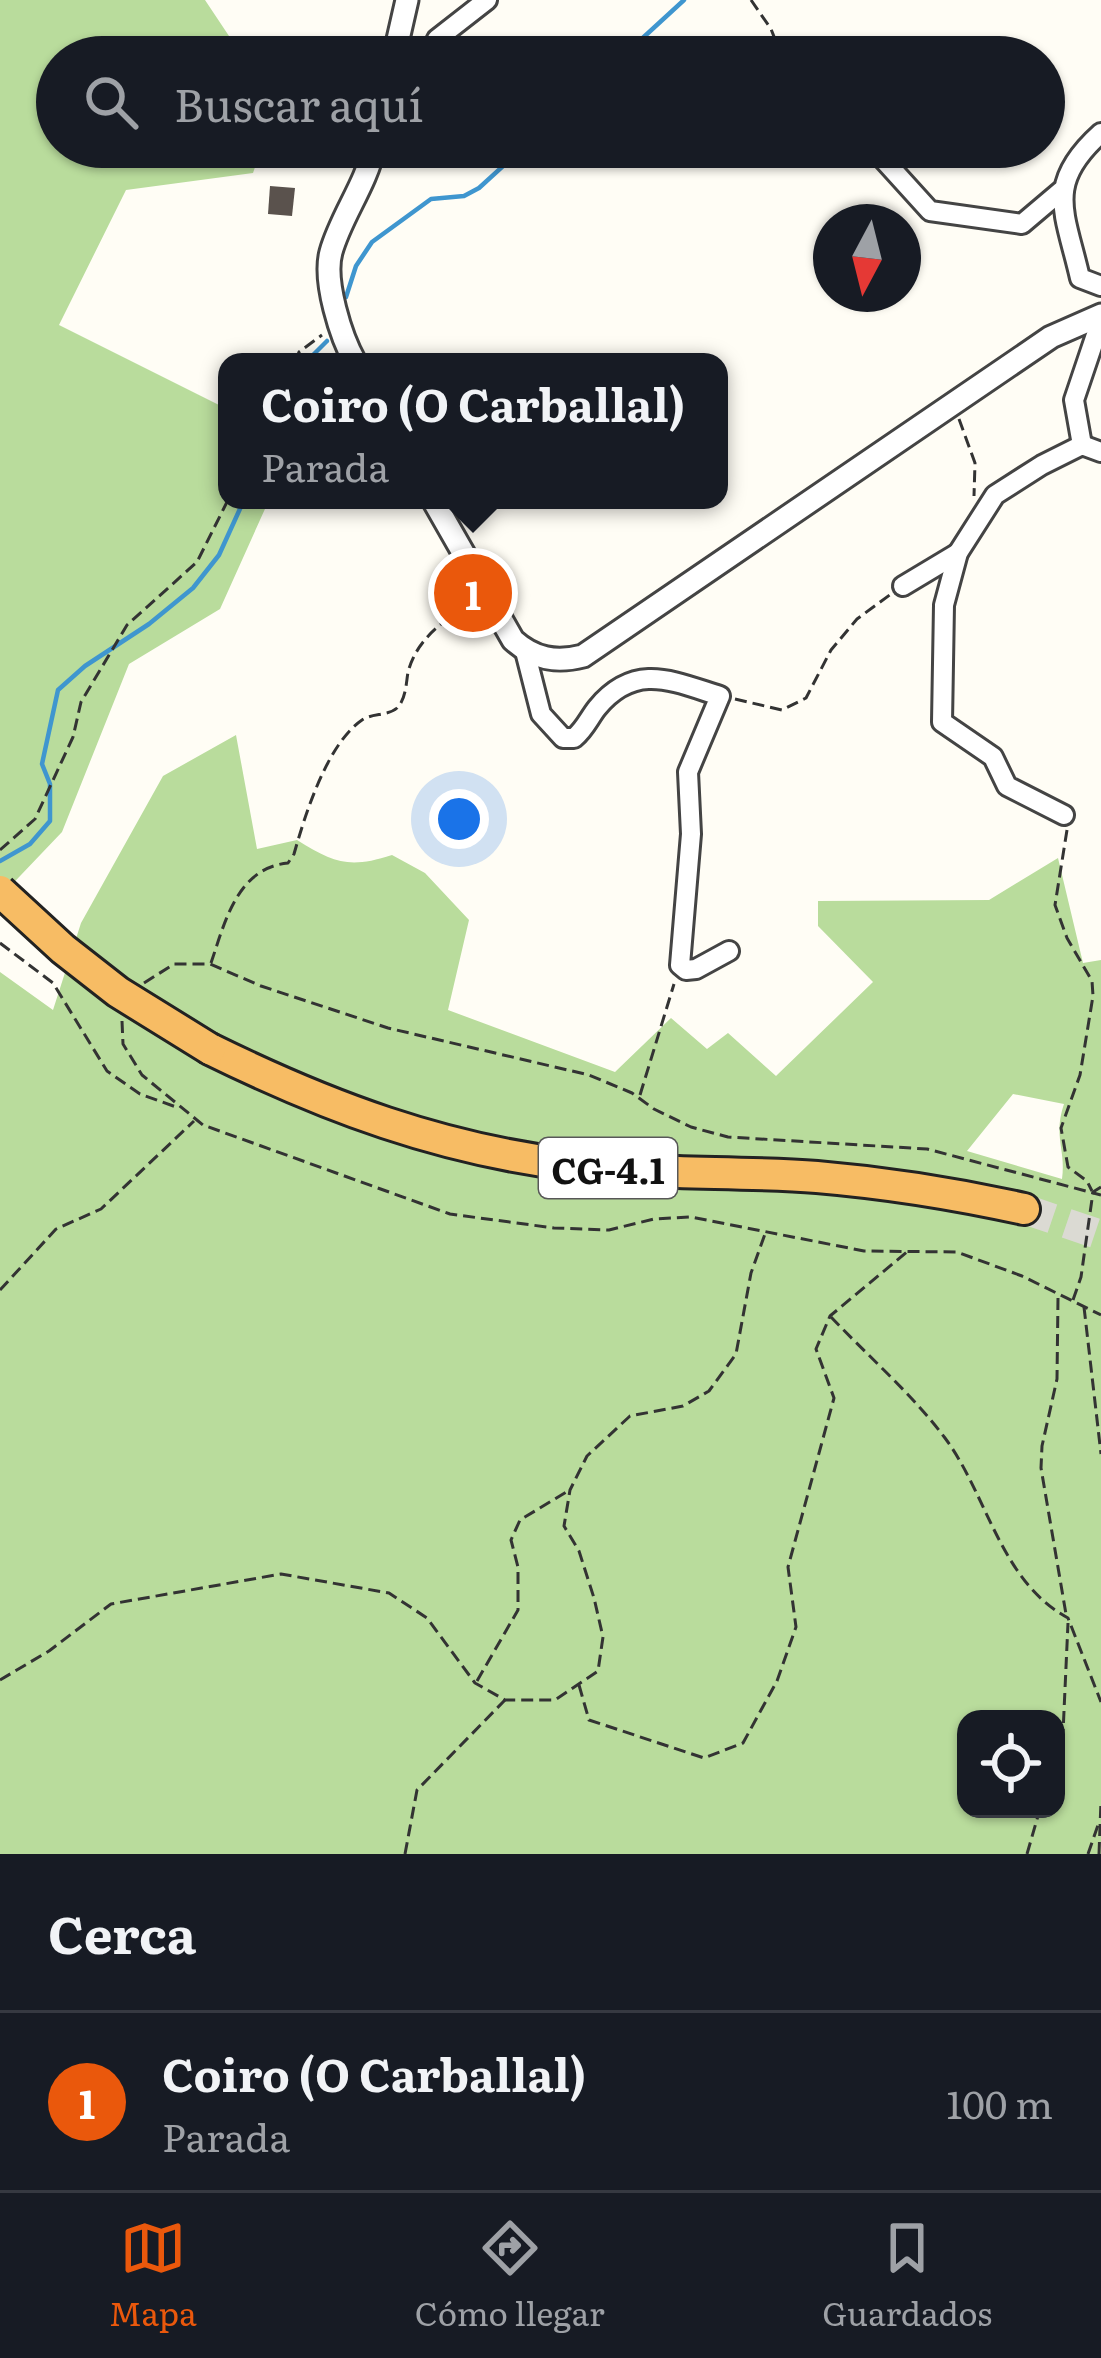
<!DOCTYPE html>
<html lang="es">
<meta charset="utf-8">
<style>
:root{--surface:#171b24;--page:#242831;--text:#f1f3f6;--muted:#9ea1a6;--line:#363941;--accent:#ea580c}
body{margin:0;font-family:Literata,serif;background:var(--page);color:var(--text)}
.controls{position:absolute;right:36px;bottom:36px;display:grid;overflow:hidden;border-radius:24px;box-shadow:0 3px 9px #0004}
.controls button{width:108px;height:108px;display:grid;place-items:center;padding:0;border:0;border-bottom:3px solid var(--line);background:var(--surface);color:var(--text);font:60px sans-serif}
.compass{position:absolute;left:813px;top:204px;width:108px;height:108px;border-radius:50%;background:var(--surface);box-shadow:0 3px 9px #0004;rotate:187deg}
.you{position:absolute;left:459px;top:819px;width:42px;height:42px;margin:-30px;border:9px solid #fff;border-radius:50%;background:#1a73e8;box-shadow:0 0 0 18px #1a73e833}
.badge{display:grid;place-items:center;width:78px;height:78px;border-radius:50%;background:var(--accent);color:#fff;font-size:39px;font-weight:700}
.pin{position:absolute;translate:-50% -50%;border:6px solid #fff;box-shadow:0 3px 12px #0006}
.popup{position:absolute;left:218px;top:353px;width:510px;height:156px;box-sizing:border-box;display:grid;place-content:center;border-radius:24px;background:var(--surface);filter:drop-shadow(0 3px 9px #0005);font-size:39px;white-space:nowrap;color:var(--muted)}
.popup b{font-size:45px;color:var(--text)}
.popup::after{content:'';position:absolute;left:50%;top:100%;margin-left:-24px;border:24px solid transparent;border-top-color:var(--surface)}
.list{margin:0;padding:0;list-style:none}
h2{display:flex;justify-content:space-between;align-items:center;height:156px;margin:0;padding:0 48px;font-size:51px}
h2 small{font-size:39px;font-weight:400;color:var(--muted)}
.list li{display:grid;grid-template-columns:78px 1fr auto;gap:36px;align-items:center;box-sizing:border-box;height:180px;padding:0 48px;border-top:3px solid var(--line)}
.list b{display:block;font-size:45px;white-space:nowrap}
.list p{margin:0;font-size:39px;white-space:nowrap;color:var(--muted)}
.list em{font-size:39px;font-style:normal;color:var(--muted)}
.icon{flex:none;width:66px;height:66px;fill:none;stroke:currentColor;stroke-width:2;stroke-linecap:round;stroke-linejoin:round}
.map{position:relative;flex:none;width:1101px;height:1854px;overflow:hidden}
.search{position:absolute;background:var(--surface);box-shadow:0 3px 9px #0004;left:36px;right:36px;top:36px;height:132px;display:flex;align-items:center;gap:30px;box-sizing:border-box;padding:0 42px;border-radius:66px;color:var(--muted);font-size:45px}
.sheet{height:336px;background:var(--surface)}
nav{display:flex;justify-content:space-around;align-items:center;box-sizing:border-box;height:168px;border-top:3px solid var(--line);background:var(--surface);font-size:33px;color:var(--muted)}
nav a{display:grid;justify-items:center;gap:6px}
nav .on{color:var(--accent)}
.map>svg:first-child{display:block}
.forest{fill:#b9dc9c;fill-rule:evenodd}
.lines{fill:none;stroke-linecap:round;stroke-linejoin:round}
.stream{stroke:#3f96cf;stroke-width:4.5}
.building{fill:#5a524d}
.trunk-tunnel{stroke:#dbdad3;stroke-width:30;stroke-dasharray:30 15;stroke-linecap:butt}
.minor-casing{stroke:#444;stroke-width:24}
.tertiary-casing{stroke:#444;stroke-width:27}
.trunk-casing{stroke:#222;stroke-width:36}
.path{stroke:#333;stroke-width:3;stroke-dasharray:12 6;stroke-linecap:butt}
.minor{stroke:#fff;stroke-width:18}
.tertiary{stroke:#fff;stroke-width:21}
.trunk{stroke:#f7bc64;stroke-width:30}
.trunk-bridge-casing{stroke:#222;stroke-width:36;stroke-linecap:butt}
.trunk-bridge{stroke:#f7bc64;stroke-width:30}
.labels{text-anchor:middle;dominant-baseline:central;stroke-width:12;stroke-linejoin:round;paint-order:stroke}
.shield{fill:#fff;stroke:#585858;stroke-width:3}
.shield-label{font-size:36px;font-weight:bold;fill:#111}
</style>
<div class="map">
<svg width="1101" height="1854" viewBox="0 0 1101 1854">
<rect width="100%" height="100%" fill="#fffdf5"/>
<!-- forest -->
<g class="forest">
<polygon points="0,0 205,0 243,57 57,57 57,147 262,147 253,173 126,190 59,325 227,409 227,500 269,500 220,609 129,664 62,832 0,897"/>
<path d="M 236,735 L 257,849 L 297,840 C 334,863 349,869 392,855 L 425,873 L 469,920 L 448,1010 L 615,1072 L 671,1018 L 707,1049 L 728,1033 L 776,1076 L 873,982 L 818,926 L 818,901 L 989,900 L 1058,858 L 1083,963 L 1101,960 L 1101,1854 L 0,1854 L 0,972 L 53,1010 L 81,923 L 163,776 ZM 1013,1094 L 1064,1104 C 1053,1137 1066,1149 1062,1179 L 967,1151 ZM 966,1719 L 1056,1719 L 1056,1809 L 966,1809 Z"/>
</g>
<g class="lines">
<!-- stream -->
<g class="stream">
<polyline points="622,57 684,0"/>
<polyline points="346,297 356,266 372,242 431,199 464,196 479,188 524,147"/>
<polyline points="306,362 327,341"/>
<polyline points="0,861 30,844 50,821 50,784 42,764 58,690 85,666 149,624 193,588 219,555 244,500"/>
</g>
</g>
<!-- building -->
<polygon class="building" points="270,186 295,188 292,216 268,214"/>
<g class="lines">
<!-- trunk-tunnel -->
<polyline class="trunk-tunnel" points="1024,1209 1101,1235"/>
<defs>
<g id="minor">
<polyline points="428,57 437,39 487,0"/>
<path d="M 1101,133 C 1044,184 1065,212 1080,278 L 1101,286"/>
<polyline points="872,147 930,211 1022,224 1061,191"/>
<polyline points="1082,445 1074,400 1101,320"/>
<polyline points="903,586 958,553"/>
<path d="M 525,651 L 541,714 L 563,738 L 574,738 C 585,729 589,718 597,708 C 635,662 672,681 720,696 L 688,772 L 691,834 L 680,965 L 686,970 L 696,969 L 729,951"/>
<polyline points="1064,815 1007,786 993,757 942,722 944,605 958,553 995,495 1042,465 1082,445 1101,452"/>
</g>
<g id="tertiary">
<polyline points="394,57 407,0"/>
<path d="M 355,362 C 341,337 323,281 331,252 C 341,216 366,185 374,147"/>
<path d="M 433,500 L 513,640 C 534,659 556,663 583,656 L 1051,337 L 1101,315"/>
</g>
<path id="trunk" d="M 210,1049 C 328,1107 440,1149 572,1165 C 654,1175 736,1171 817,1177 C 887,1183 956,1194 1024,1209"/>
</defs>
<!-- minor casing -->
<use href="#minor" class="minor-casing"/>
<!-- tertiary casing -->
<use href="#tertiary" class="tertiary-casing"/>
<!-- trunk casing -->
<use href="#trunk" class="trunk-casing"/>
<!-- path -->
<g class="path">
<polyline points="751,0 771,29 782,57"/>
<polyline points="295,362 299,352 322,335"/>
<polyline points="959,419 975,463 974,496"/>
<polyline points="735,699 782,710 806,698 831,650 857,619 891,594"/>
<polyline points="1067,830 1055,905 1067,938 1092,981 1093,996 1080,1075 1061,1128 1068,1167 1087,1181 1092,1191"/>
<polyline points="0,850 35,819 73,737 81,702 127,625 197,562 228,500"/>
<polyline points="0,943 53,983 107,1071 140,1094 176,1107"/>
<path d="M 211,963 C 225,922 237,868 288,863 L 294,854 C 305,815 327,744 362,720 C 372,713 388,716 397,708 C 406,699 406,684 408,672 C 417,639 442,622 469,604"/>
<polyline points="144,983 174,964 210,964 261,986 388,1028 589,1075 632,1093 654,1109 691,1127 728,1137 927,1149 1101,1195"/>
<polyline points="122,1021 123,1044 142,1075 203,1125 450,1214 554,1228 609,1230 654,1219 691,1217 864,1251 957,1252 1022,1276 1101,1315"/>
<polyline points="640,1095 674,984"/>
<polyline points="0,1290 56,1229 101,1209 194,1121"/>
<polyline points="1058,1298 1057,1379 1042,1446 1041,1468 1066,1614"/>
<polyline points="1073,1300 1081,1277 1093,1192 1101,1187"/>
<polyline points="1084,1307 1101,1454"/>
<path d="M 831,1317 C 868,1356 913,1395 945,1438 C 988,1496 1000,1581 1068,1618 L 1101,1702"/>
<polyline points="0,1680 49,1651 111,1604 281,1574 389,1593 427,1618 475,1683 505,1700 555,1700 598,1671 603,1637 594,1598 579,1551 564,1526 570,1490 587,1456 630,1416 683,1406 709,1391 736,1354 751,1273 765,1234"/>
<polyline points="477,1681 518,1610 518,1567 511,1540 520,1520 568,1491"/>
<polyline points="579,1685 589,1720 704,1758 743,1743 777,1681 796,1627 788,1567 834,1398 816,1349 830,1316 908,1251"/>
<polyline points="1056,1758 1063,1733 1068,1623"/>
<polyline points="405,1854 417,1790 505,1700"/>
<polyline points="1027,1854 1040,1809"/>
<polyline points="1088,1854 1098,1825"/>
<polyline points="1099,1854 1101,1801"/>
</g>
<!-- minor -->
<use href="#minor" class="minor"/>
<!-- tertiary -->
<use href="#tertiary" class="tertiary"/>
<!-- trunk -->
<use href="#trunk" class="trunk"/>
<defs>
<polyline id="trunk-bridge" points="0,891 63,949 118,992 210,1049"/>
</defs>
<!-- trunk-bridge casing -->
<use href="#trunk-bridge" class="trunk-bridge-casing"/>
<!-- trunk-bridge -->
<use href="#trunk-bridge" class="trunk-bridge"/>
</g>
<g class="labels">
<!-- shield labels -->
<rect class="shield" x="539" y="1138" width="138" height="60" rx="9"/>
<g class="shield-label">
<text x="608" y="1168">CG-4.1</text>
</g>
</g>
</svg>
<div class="controls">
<button><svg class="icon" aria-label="locate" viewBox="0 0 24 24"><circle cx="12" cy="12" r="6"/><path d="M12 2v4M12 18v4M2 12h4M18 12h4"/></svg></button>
</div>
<svg class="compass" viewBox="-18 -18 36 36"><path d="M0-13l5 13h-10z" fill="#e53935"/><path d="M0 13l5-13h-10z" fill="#9ea1a6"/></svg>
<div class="you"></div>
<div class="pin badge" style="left:473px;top:593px">1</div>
<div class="popup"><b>Coiro (O Carballal)</b>Parada</div>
<div class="search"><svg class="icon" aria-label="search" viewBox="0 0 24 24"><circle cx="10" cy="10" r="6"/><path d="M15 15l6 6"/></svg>Buscar aquí</div>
</div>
<section class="sheet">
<h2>Cerca<small></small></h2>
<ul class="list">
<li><span class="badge">1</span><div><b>Coiro (O Carballal)</b><p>Parada</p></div><em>100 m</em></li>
</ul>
</section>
<nav>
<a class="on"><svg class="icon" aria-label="map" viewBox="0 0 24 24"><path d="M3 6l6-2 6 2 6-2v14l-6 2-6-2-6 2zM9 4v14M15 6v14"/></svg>Mapa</a>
<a><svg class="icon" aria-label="directions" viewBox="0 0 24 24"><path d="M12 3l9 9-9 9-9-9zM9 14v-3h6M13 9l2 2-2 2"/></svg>Cómo llegar</a>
<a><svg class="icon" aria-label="saved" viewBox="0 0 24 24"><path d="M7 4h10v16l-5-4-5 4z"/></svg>Guardados</a>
</nav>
